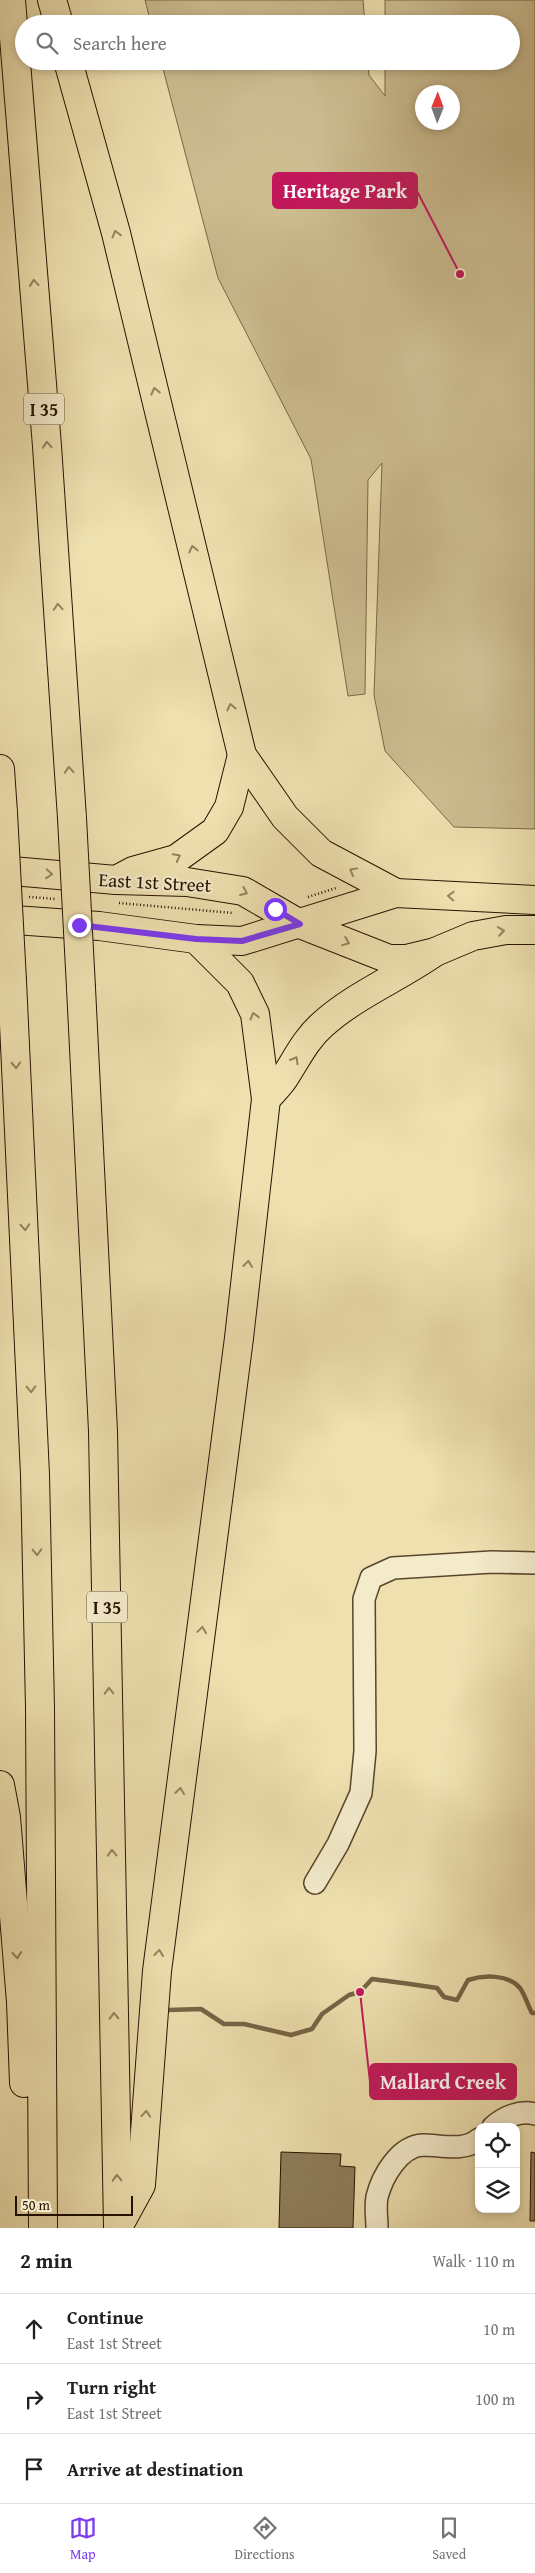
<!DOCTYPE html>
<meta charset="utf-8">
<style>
:root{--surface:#fff;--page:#f2f2f2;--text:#202124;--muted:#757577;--line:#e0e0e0;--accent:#7c3aed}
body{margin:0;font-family:"Gentium Book Plus",serif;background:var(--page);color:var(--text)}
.controls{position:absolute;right:15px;bottom:15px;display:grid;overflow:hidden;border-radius:10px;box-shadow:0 2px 8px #0003}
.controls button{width:45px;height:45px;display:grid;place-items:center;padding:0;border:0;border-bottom:1px solid var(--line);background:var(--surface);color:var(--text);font:25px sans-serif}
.compass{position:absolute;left:415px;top:85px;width:45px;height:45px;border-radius:50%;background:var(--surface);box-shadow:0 2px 8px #0003;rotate:1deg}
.scale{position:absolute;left:15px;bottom:12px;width:118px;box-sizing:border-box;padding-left:5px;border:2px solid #261200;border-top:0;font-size:14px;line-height:18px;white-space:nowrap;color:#261200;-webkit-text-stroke:4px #f4ebcb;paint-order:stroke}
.stop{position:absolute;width:15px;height:15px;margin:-11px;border:4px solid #7c3aed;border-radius:50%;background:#fff}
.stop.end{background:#7c3aed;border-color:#fff;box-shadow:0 1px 5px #0008}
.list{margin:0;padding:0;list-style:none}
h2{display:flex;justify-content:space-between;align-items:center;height:65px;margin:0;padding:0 20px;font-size:21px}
h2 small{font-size:16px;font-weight:400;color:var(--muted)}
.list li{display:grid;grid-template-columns:32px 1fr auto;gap:15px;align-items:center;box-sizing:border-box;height:70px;padding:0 20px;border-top:1px solid var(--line)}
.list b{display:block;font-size:19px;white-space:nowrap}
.list p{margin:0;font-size:16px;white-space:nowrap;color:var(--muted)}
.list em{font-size:16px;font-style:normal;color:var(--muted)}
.icon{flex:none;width:28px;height:28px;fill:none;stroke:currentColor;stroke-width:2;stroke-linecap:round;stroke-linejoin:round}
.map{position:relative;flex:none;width:535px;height:2228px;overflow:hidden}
.search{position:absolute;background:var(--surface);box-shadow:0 2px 8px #0003;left:15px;right:15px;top:15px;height:55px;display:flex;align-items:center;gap:12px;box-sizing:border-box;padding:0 18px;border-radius:28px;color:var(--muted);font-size:19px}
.sheet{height:275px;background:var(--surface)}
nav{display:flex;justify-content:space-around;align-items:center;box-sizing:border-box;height:70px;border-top:1px solid var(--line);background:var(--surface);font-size:14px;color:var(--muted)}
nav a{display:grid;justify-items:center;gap:2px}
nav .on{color:var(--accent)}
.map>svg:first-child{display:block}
.green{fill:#ccbd91;stroke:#796848;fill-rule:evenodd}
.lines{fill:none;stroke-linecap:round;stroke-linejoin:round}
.stream{stroke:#756446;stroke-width:4.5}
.building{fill:#8e7d5b;stroke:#261200}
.minor-casing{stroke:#58462c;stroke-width:24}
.major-casing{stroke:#261200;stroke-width:30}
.highway-casing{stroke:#261200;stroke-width:30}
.path{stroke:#261200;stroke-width:2.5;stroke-dasharray:1 2.5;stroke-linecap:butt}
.minor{stroke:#f4ebcb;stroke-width:21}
.major{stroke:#eee0af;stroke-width:28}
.highway{stroke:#eee0af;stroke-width:28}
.highway-bridge-casing{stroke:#261200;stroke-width:30;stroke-linecap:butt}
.highway-bridge{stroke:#eee0af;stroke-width:28}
.oneway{stroke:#948360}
.route{stroke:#7c3aed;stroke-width:6}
.labels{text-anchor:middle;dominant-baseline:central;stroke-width:4.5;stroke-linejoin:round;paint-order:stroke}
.shield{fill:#f4ebcb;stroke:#64533d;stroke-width:1}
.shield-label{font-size:18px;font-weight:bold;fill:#261200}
.street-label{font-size:19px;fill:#261200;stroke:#f4ebcb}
.leader{fill:none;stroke:#c2185b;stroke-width:2}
.callout-dot{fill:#c2185b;stroke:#f4ebcb;stroke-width:2}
.callout{fill:#c2185b;stroke:#c2185b;stroke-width:2}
.callout-label{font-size:20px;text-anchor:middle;font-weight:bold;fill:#fff}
</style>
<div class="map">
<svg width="535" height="2228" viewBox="0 0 535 2228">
<rect width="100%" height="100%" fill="#eee0af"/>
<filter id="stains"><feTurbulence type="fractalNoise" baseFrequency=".004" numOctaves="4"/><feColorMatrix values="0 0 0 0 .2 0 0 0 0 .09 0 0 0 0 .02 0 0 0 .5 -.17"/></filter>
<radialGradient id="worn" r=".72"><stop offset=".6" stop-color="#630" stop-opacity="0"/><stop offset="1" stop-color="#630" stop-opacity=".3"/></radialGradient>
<!-- green -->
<g class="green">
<polygon points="145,0 363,0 365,24 151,24"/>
<path d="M 385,0 L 535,0 L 535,829 L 454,827 L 385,751 L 374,695 L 382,463 L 368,480 L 365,694 L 348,696 L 311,459 L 218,278 L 161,61 L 368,61 L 369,75 L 385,96 L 385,61 L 511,61 L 511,24 L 385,24 ZM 452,92 L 452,122 L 422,122 L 422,92 Z"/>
</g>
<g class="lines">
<!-- stream -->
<path class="stream" d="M 168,2010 L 201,2009 L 224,2024 L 244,2024 L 291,2035 L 312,2029 L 322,2014 L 349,1995 L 360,1992 L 372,1979 C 394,1982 415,1984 437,1988 L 444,1997 L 457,2000 L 468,1980 C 484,1975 508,1974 520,1988 C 525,1995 528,2006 532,2013 L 535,2013"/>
</g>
<!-- building -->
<g class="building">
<polygon points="281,2152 341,2154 340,2166 355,2167 353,2228 279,2228"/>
<polygon points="531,2152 535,2153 535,2221 530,2221"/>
</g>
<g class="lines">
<defs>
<g id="minor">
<polyline points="315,1883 338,1844 361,1793 365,1751 364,1599 371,1578 393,1568 492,1562 535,1563"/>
<path d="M 493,2127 C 504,2117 520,2110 535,2114"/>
<path d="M 377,2228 C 377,2218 375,2207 377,2197 C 382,2177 399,2146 423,2145 C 441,2145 464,2152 479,2139"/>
</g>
<g id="major">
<polyline points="0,870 116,880 187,882 243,891 300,924 389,959 406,959 435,952 473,936 506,930 535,930"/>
<polyline points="0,919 99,926 196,939 242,941 396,893 535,900"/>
</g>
<g id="highway">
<polyline points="11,0 47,446 72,818"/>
<polyline points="52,0 59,24"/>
<polyline points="68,61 116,233 242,755 285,817 321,853 396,893"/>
<polyline points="0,769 3,813"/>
<polyline points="116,880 133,871 176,859 215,831 229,807 242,755"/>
<polyline points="12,981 35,1475 40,1708 43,2228"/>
<polyline points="81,988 103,1431 118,2226"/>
<path d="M 266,1099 C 273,1091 281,1084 286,1075 C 297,1058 306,1039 322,1025 C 355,995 398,978 435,952"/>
<polyline points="0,1785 6,1817 21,2002 24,2083"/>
<polyline points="118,2227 141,2185 157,1971 239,1338 266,1099 255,1014 240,983 196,939"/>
</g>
</defs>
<!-- minor casing -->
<use href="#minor" class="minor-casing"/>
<!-- major casing -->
<use href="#major" class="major-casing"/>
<!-- highway casing -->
<use href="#highway" class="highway-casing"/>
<!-- path -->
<g class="path">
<polyline points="29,897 56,899"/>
<polyline points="308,897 336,888"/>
<polyline points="119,903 233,913"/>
</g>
<!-- minor -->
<use href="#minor" class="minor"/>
<!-- major -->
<use href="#major" class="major"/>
<!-- highway -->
<use href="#highway" class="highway"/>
<defs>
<g id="highway-bridge">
<polyline points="3,813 12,981"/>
<polyline points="72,818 81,988"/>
</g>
</defs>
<!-- highway-bridge casing -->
<use href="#highway-bridge" class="highway-bridge-casing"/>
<!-- highway-bridge -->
<use href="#highway-bridge" class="highway-bridge"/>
</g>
<!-- one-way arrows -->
<defs><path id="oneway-chevron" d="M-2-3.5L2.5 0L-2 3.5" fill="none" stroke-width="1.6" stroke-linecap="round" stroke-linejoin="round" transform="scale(1.25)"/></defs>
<g class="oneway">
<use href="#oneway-chevron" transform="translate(116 234) rotate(-105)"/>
<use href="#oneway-chevron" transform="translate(34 283) rotate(-95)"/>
<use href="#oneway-chevron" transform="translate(155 391) rotate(-104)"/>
<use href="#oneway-chevron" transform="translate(47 445) rotate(-94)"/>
<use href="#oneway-chevron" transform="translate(193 549) rotate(-103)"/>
<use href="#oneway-chevron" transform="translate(58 607) rotate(-94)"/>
<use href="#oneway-chevron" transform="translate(231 707) rotate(-103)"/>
<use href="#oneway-chevron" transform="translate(69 770) rotate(-94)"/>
<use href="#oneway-chevron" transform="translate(177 857) rotate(-27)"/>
<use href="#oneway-chevron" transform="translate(353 871) rotate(-151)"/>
<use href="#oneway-chevron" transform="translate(49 874) rotate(5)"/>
<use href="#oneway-chevron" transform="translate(244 892) rotate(23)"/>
<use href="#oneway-chevron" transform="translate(451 896) rotate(-177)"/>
<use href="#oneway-chevron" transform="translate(501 931) rotate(-9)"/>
<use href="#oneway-chevron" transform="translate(346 942) rotate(22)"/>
<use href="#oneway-chevron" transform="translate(254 1016) rotate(-105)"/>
<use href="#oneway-chevron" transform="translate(295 1060) rotate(-60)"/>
<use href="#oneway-chevron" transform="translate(16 1065) rotate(87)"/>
<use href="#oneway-chevron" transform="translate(25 1227) rotate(87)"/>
<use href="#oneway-chevron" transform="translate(248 1264) rotate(-84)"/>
<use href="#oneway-chevron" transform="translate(31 1389) rotate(88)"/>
<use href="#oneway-chevron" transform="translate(37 1552) rotate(89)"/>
<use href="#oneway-chevron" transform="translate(202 1630) rotate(-82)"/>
<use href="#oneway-chevron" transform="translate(109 1691) rotate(-91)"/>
<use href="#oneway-chevron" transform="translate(180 1791) rotate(-83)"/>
<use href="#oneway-chevron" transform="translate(112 1853) rotate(-91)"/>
<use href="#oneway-chevron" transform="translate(159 1953) rotate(-83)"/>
<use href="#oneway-chevron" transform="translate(17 1955) rotate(85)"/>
<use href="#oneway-chevron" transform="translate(114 2016) rotate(-91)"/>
<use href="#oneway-chevron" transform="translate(146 2114) rotate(-86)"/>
<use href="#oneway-chevron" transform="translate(117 2178) rotate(-91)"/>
</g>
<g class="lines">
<!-- route -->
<polyline class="route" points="79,925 196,939 242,941 300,924 275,909"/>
</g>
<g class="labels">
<!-- shield labels -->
<g class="shield">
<rect x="24" y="393.5" width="40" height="31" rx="4"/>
<rect x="87" y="1591.5" width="40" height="31" rx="4"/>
</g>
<g class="shield-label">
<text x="44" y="409">I 35</text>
<text x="107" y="1607">I 35</text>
</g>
<!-- street labels -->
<g class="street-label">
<text transform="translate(155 882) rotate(3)">East 1st Street</text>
</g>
</g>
<!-- callouts -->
<path class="leader" d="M460 274L417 191M360 1992L370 2082"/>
<g class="callout-dot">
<circle cx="460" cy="274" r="5"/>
<circle cx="360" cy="1992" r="5"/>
</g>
<g class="callout">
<rect x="273" y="173" width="144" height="35" rx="5"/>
<rect x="370" y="2064" width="146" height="35" rx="5"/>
</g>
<g class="callout-label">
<text x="345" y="198">Heritage Park</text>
<text x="443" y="2089">Mallard Creek</text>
</g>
<rect width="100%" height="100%" filter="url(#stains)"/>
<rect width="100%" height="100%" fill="url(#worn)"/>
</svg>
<div class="controls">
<button><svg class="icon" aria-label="locate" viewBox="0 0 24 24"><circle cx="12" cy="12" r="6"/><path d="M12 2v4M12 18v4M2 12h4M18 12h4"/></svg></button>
<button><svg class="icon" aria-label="layers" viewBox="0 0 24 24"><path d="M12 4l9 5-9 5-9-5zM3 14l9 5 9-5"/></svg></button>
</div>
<svg class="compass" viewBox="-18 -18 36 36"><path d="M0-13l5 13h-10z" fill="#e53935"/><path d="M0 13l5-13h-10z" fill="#757577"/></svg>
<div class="scale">50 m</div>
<div class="stop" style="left:275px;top:909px"></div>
<div class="stop end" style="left:79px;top:925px"></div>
<div class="search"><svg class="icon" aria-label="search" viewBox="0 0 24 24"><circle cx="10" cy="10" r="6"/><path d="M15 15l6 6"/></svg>Search here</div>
</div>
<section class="sheet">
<h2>2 min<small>Walk · 110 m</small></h2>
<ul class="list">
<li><svg class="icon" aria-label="ahead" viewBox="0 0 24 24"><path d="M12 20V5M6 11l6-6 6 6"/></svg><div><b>Continue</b><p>East 1st Street</p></div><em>10 m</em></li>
<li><svg class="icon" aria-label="right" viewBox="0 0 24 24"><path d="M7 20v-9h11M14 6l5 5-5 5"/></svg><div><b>Turn right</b><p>East 1st Street</p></div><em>100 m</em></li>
<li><svg class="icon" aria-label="arrive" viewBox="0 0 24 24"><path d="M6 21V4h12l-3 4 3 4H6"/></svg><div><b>Arrive at destination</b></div></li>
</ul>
</section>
<nav>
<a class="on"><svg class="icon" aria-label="map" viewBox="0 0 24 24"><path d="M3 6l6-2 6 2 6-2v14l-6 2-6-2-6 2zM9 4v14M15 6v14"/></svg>Map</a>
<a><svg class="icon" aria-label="directions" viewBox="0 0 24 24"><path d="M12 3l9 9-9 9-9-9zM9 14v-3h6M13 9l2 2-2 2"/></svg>Directions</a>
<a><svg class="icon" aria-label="saved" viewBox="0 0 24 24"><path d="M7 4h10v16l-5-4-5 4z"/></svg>Saved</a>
</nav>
